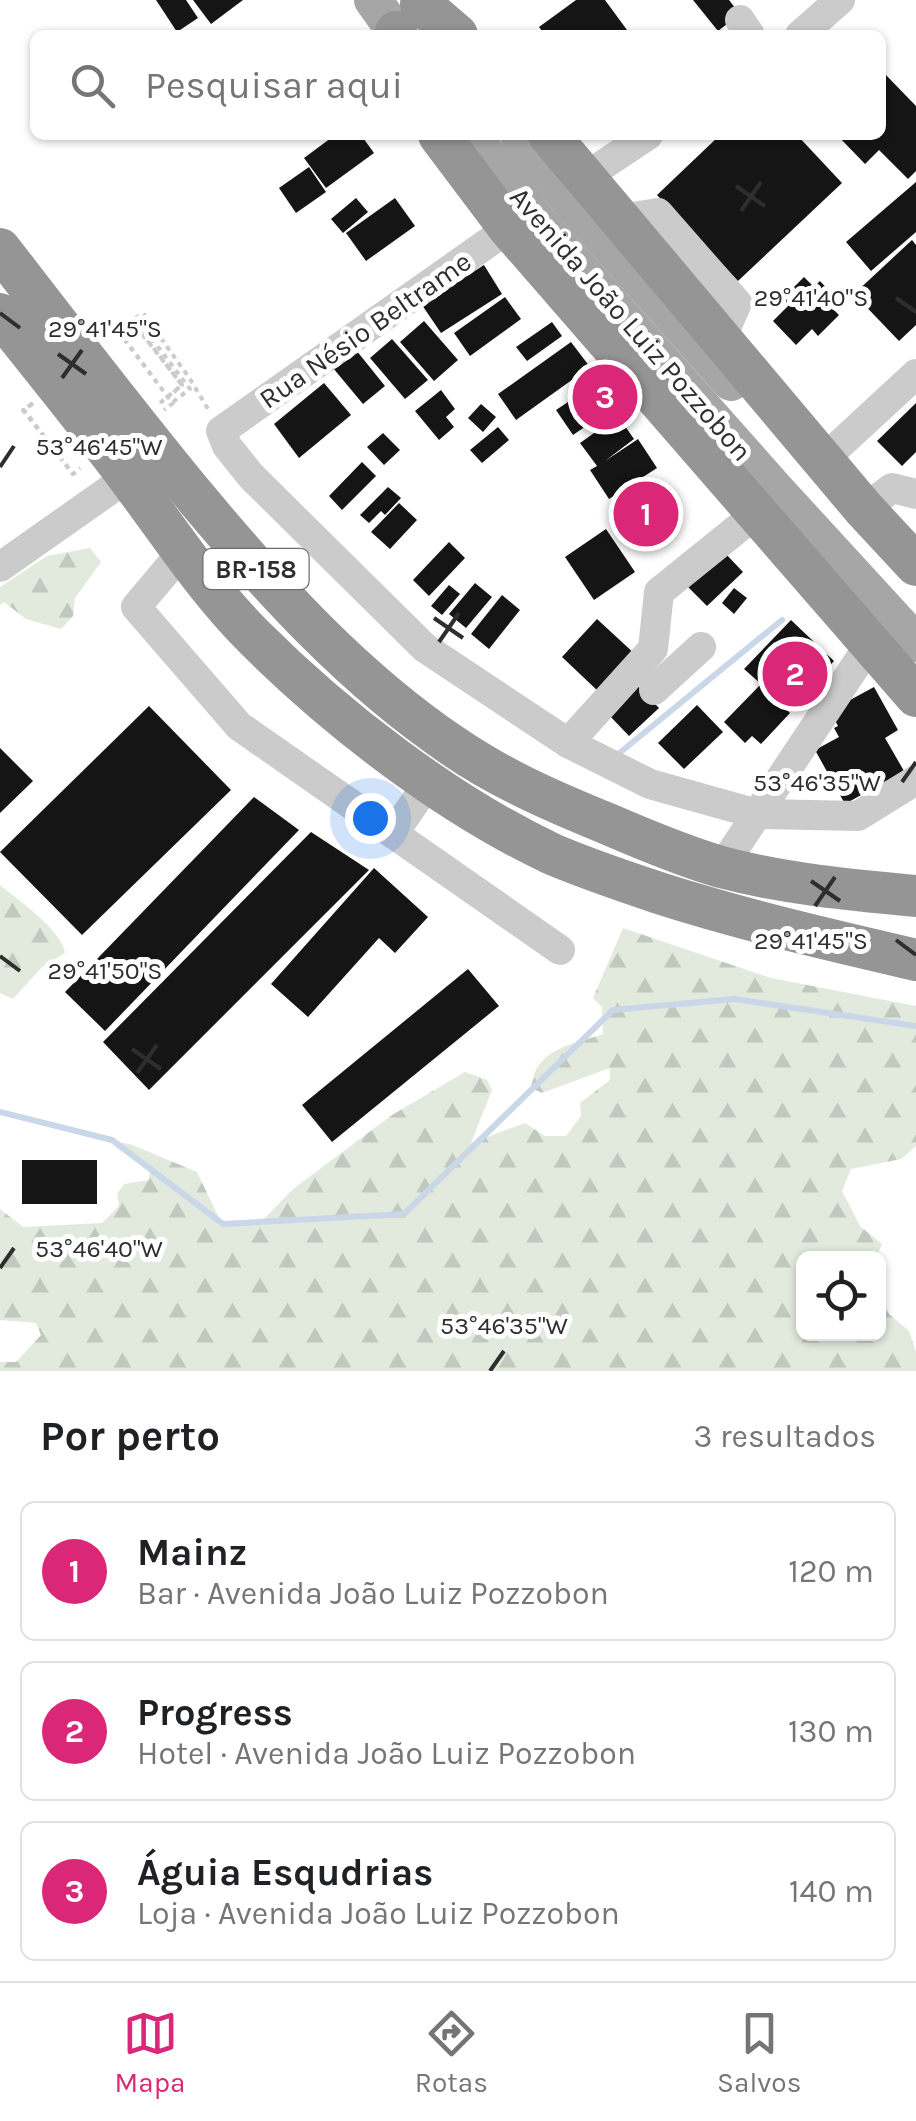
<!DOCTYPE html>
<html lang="pt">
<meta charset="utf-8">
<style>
:root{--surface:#fff;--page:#f6f6f6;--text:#202124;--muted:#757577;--line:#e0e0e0;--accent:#db2777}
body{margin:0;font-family:Karla,sans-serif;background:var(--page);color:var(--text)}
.controls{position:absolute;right:30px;bottom:30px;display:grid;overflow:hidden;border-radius:15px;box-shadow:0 2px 8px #0004}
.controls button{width:90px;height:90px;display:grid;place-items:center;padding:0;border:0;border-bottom:2px solid var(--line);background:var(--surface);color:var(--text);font:50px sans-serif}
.you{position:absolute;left:370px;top:818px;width:35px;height:35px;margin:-25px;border:8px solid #fff;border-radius:50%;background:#1a73e8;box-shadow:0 0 0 15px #1a73e833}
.badge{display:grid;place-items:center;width:65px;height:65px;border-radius:50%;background:var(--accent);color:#fff;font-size:32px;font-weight:700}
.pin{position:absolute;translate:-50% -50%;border:5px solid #fff;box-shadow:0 2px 10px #0006}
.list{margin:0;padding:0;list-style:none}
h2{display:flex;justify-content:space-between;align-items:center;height:130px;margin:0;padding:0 40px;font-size:42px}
h2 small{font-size:32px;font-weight:400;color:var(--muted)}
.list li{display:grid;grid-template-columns:65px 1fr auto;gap:30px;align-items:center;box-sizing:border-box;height:140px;margin:0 20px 20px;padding:0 20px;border:2px solid var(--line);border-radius:15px}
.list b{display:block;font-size:38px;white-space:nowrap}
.list p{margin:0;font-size:32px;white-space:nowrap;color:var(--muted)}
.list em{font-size:32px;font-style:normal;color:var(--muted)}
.icon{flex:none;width:55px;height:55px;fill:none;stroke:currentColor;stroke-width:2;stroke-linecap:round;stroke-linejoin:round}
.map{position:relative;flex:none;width:916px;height:1371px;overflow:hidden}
.search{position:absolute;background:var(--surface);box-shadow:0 2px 8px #0004;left:30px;right:30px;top:30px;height:110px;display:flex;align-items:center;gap:25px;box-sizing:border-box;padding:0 35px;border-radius:15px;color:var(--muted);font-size:38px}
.sheet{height:610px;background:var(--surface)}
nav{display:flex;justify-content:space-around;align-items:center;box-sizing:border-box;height:140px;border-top:2px solid var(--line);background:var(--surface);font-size:28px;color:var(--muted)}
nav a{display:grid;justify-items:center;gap:5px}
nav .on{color:var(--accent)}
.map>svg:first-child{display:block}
.forest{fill:url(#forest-firs)}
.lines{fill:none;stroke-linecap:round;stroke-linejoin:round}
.stream{stroke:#cad7e9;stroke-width:6}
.building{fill:#151515}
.path{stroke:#cbcbcb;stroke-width:4;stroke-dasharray:5 5;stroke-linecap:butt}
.minor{stroke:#cbcbcb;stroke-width:30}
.major{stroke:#a6a6a6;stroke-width:38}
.highway{stroke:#959595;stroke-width:42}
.ticks{fill:none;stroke:#2e2e2e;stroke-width:4}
.labels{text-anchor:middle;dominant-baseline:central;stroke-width:10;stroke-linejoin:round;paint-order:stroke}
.shield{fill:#fff;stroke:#6d6d6d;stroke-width:2.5}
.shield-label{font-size:25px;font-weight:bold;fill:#2e2e2e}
.street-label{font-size:28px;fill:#2e2e2e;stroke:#fff}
.ticks-label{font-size:25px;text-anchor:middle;fill:#2e2e2e;stroke:#fff;stroke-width:10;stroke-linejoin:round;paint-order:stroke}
</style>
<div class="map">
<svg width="916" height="1371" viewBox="0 0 916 1371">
<defs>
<pattern id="forest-firs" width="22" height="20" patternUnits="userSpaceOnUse" patternTransform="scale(2.5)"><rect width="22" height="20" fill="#e1eadd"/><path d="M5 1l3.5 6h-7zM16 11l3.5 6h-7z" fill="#c1c9be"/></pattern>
</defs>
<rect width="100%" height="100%" fill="#fff"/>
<!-- forest -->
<g class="forest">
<polygon points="90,548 101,562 75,598 73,616 61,629 26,619 4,602 0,605 0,587 47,556"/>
<path d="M 0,885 C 18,900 62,930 65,953 L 42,967 L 13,999 L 0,993 Z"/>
<path d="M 623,928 L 771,978 L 916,1006 L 916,1146 L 901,1159 L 851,1169 L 842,1191 L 860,1226 L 882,1244 L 876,1258 L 804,1258 L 804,1334 L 878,1334 L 879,1292 L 889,1314 L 909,1331 L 916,1352 L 916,1371 L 0,1371 L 0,1362 L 16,1362 L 41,1335 L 36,1323 L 0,1320 L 0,1209 L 23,1227 L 102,1223 L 119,1206 L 117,1194 L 124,1184 L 149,1180 L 150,1167 L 116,1142 L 130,1144 L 197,1172 L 223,1226 L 259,1224 L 293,1189 L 392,1115 L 465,1072 L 487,1080 L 492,1090 L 471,1143 L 525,1123 L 545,1136 L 566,1136 L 581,1116 L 580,1103 L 610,1080 L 610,1068 L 542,1093 L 531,1088 C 535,1048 572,1045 603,1034 L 602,1007 L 593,998 Z"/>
</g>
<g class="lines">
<!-- stream -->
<g class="stream">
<polyline points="617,755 782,620"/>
<polyline points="0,1112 112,1140 223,1224 404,1214 613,1010 734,999 916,1026"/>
</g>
</g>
<!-- building -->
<g class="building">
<polygon points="156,0 186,0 198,18 177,32"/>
<polygon points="193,0 243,0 211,24"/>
<polygon points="576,0 605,0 627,30 620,35 545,35 539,27"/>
<polygon points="693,0 729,0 740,14 718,31"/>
<polygon points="884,73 916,106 916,171 908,179 879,150 865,164 837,135 881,135 881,75"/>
<polygon points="335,135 361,135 374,153 326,188 304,158"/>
<polygon points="720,135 797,135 842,183 738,281 657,195"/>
<polygon points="309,167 326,192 296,213 279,188"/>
<polygon points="916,182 916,232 871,271 846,242"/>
<polygon points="356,198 368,212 343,233 331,219"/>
<polygon points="395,198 415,226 366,261 346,233"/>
<polygon points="912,240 916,245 916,325 899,341 854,294"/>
<polygon points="484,265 502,294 441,333 422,305"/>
<polygon points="804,277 814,287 820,281 834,296 827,303 839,315 818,336 812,329 796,345 773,321 789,305 783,298"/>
<polygon points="505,297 521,319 470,356 454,333"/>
<polygon points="424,321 458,360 434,381 400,342"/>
<polygon points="552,322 562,336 527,361 516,347"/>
<polygon points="392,339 428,380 405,399 370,358"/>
<polygon points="571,342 590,367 516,420 498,394"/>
<polygon points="356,350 385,386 363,404 333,368"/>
<polygon points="324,383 351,415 299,458 274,424"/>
<polygon points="595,384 612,408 573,435 556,410"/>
<polygon points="441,390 455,409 446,417 454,427 439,440 415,411"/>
<polygon points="916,403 916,452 902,466 877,441"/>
<polygon points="481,404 496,417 483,432 468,418"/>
<polygon points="618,416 634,439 605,461 638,439 657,468 609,499 590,470 597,466 580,443"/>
<polygon points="498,427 509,440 482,463 470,450"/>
<polygon points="383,433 400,450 384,465 367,447"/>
<polygon points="362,462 376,476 342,510 329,496"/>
<polygon points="660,485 678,510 631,542 614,518"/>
<polygon points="388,487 401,498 385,515 381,511 369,523 360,515"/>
<polygon points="399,503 417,520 390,549 371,532"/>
<polygon points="606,529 635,572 594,600 565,557"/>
<polygon points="449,542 465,558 429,596 413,580"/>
<polygon points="724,552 743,572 707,606 688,587"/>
<polygon points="475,583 492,597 466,628 449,614"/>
<polygon points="449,585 460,594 442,615 431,606"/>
<polygon points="734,588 747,598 734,614 722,603"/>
<polygon points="502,595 520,610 489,649 471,634"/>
<polygon points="597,619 636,655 600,693 562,657"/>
<polygon points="791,620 834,661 787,710 790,713 761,744 752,736 745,743 724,722 761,684 744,669"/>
<polygon points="638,686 659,708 629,736 608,714"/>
<polygon points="874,687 898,730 885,738 904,771 845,804 815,750 839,737 834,728 838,726 830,711"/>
<polygon points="697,705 723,732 684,769 658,743"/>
<polygon points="149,706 231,790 82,935 0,852"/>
<polygon points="0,748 33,781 0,813"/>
<polygon points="254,797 299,830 105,1031 65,992"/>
<polygon points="311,832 369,870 149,1090 103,1042"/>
<polygon points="374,868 428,917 395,953 379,938 308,1017 271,984"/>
<polygon points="468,969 499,1006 332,1142 302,1105"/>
<rect x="22" y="1160" width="75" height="44"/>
</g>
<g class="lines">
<!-- path -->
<g class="path">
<polyline points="173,402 190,389 136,318 143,313 190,379 208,409"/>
<polyline points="33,403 24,410 73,474 80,468"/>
<polyline points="160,403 182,385 132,320 117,330 168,397 182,385 132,321 118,330 170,400 173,403 164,410"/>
<polyline points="32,404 23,410 73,474 79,469"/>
</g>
<!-- minor -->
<g class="minor">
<polyline points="740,20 750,35"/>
<polyline points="800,35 840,0"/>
<polyline points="585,177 648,135"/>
<polyline points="620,219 658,213 737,303 721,339"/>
<polyline points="509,228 221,431 227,446 251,476 425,648 568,743 650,784 757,814 858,816 916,780"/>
<polyline points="823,460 916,374"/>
<polyline points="864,509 892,488 916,494"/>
<polyline points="183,551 136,607 239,726 560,950"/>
<polyline points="0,567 128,477"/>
<polyline points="654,690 701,647"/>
<polyline points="568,743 653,649 659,592 757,513"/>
<polyline points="393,834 429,782"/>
<polyline points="722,867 870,644"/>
</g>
<!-- major -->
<g class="major">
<polyline points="373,0 398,35"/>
<polyline points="472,135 537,221 774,488 916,643"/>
<polyline points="519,135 567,198 731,382"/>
</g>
<!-- highway -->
<g class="highway">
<polyline points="421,4 457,35"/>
<polyline points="396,32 397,35"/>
<polyline points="439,135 509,228 916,696"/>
<polyline points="549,135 864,509 916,565"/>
<path d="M 0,249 C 65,333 130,418 197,499 C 273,590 354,679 453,746 C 501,779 554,802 608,824 C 645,840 683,856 721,867 C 785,884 851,890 916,896"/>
<path d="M 0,314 C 44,370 89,424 131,481 C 170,533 207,590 253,636 C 336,719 446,804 552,854 C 587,869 623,881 659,893 C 743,920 830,940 916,960"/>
</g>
</g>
<!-- ticks -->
<path class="ticks" d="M 736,186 L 765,206M 741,211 L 761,182M 896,298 L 916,312M 0,313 L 20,328M 58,354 L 86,374M 62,378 L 82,350M 0,467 L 14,446M 434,618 L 463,638M 439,642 L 459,613M 902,782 L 916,762M 811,881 L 840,901M 815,906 L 835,877M 896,940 L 916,955M 0,956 L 20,971M 132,1049 L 161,1069M 137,1073 L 157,1045M 0,1268 L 14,1248M 490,1371 L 504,1351"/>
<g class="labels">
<!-- shield labels -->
<rect class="shield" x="203.5" y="549" width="105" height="40" rx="8"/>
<g class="shield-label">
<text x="256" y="569">BR-158</text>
</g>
<!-- street labels -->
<g class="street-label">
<text transform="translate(631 324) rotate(49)">Avenida João Luiz Pozzobon</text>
<text transform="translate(365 330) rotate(-35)">Rua Nésio Beltrame</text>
</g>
</g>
<g class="ticks-label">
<text x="811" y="306">29°41'40"S</text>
<text x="105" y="337">29°41'45"S</text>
<text x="99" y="455">53°46'45"W</text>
<text x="817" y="791">53°46'35"W</text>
<text x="811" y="949">29°41'45"S</text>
<text x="105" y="979">29°41'50"S</text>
<text x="99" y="1257">53°46'40"W</text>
<text x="504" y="1334">53°46'35"W</text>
</g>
</svg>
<div class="controls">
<button><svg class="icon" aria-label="locate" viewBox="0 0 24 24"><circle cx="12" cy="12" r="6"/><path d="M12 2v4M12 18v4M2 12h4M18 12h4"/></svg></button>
</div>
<div class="you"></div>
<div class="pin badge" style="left:646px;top:514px">1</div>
<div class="pin badge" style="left:795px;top:674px">2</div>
<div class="pin badge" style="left:605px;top:397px">3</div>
<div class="search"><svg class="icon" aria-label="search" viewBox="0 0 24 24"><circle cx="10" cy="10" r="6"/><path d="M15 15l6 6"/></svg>Pesquisar aqui</div>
</div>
<section class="sheet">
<h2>Por perto<small>3 resultados</small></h2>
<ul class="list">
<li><span class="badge">1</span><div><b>Mainz</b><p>Bar · Avenida João Luiz Pozzobon</p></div><em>120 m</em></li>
<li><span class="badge">2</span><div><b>Progress</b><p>Hotel · Avenida João Luiz Pozzobon</p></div><em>130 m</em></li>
<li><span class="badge">3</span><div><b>Águia Esqudrias</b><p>Loja · Avenida João Luiz Pozzobon</p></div><em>140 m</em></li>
</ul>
</section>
<nav>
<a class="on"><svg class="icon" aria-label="map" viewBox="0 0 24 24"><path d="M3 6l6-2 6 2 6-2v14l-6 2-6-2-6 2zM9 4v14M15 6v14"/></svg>Mapa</a>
<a><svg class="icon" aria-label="directions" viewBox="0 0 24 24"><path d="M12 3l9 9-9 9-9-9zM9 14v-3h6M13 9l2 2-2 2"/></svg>Rotas</a>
<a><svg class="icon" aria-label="saved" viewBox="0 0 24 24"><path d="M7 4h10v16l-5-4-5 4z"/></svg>Salvos</a>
</nav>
